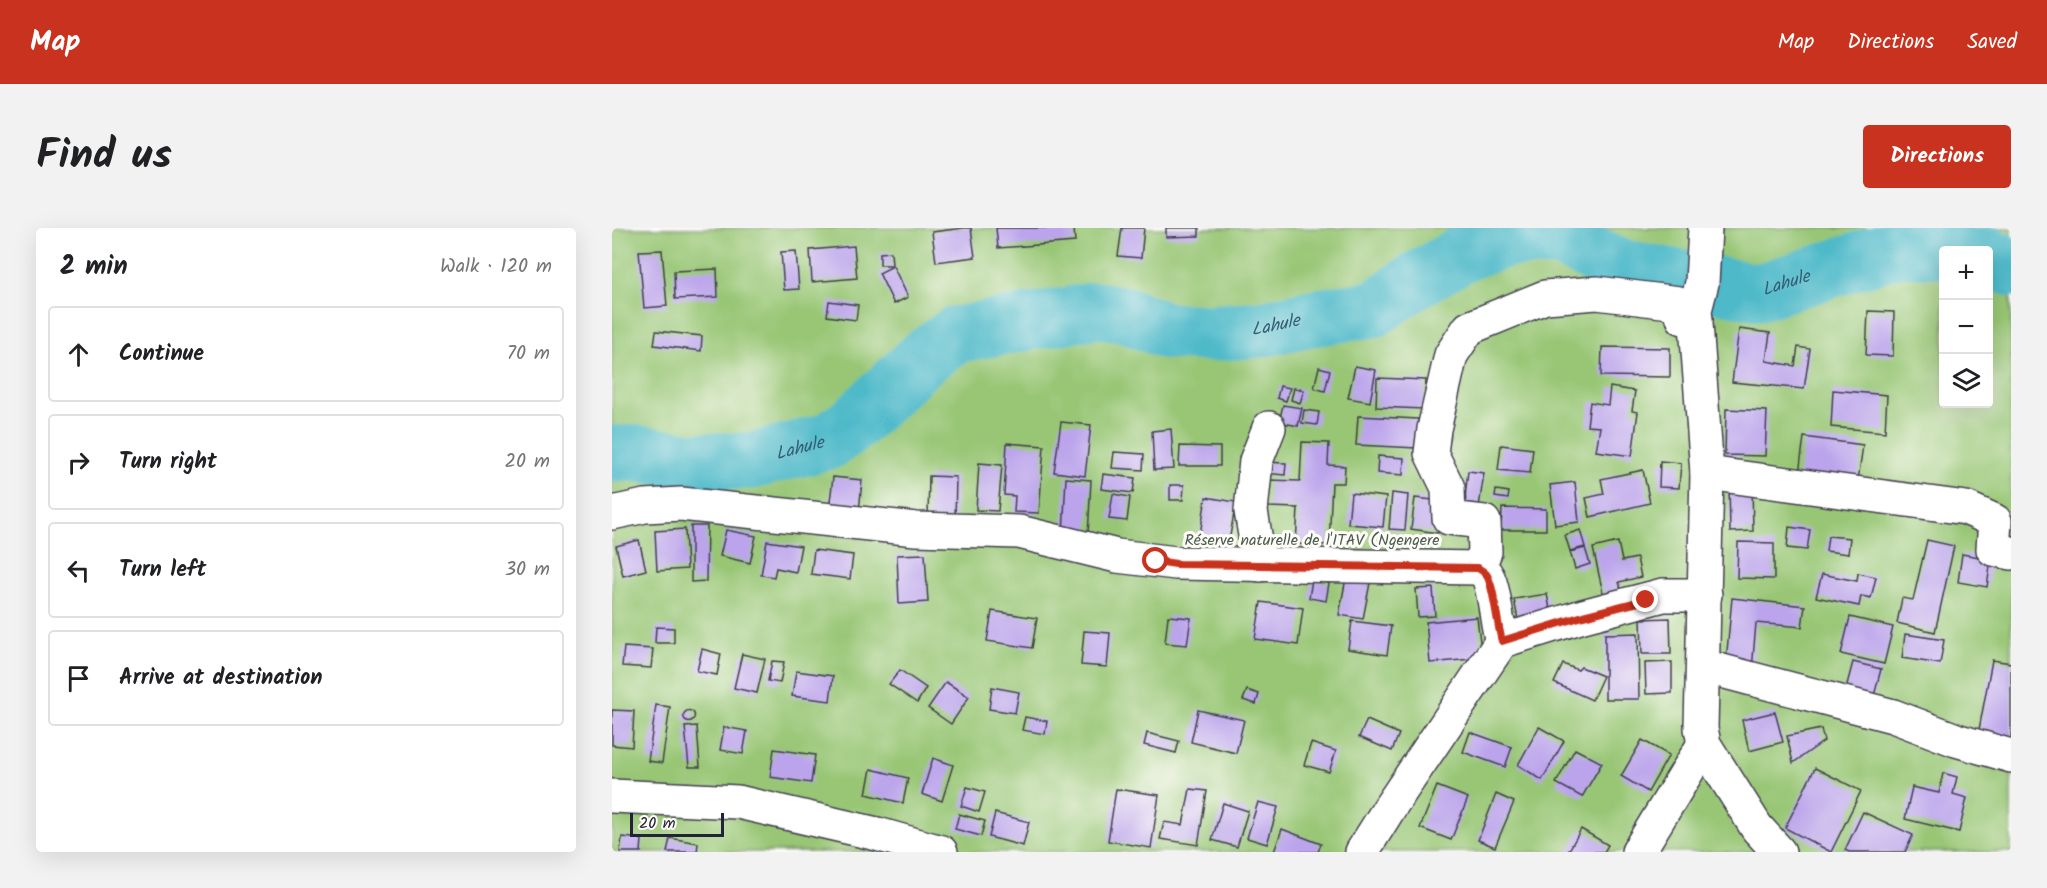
<!DOCTYPE html>
<meta charset="utf-8">
<style>
:root{--surface:#fff;--page:#f2f2f2;--text:#202124;--muted:#757577;--line:#e0e0e0;--accent:#c8321e}
body{margin:0;font-family:Kalam,sans-serif;background:var(--page);color:var(--text)}
.controls{position:absolute;right:18px;top:18px;display:grid;overflow:hidden;border-radius:6px;box-shadow:0 6px 24px #0002}
.controls button{width:54px;height:54px;display:grid;place-items:center;padding:0;border:0;border-bottom:2px solid var(--line);background:var(--surface);color:var(--text);font:30px sans-serif}
.scale{position:absolute;left:18px;bottom:15px;width:94px;box-sizing:border-box;padding-left:6px;border:3px solid #22223b;border-top:0;font-size:16px;line-height:21px;white-space:nowrap;color:#22223b;-webkit-text-stroke:4px #fdfcf7;paint-order:stroke}
.stop{position:absolute;width:18px;height:18px;margin:-14px;border:4px solid #c8321e;border-radius:50%;background:#fff}
.stop.end{background:#c8321e;border-color:#fff;box-shadow:0 2px 6px #0008}
.list{margin:0;padding:0;list-style:none}
h2{display:flex;justify-content:space-between;align-items:center;height:78px;margin:0;padding:0 24px;font-size:26px}
h2 small{font-size:20px;font-weight:400;color:var(--muted)}
.list li{display:grid;grid-template-columns:39px 1fr auto;gap:18px;align-items:center;box-sizing:border-box;height:96px;margin:0 12px 12px;padding:0 12px;border:2px solid var(--line);border-radius:6px}
.list b{display:block;font-size:22px;white-space:nowrap}
.list em{font-size:20px;font-style:normal;color:var(--muted)}
.icon{flex:none;width:33px;height:33px;fill:none;stroke:currentColor;stroke-width:2;stroke-linecap:round;stroke-linejoin:round}
.map{position:relative;flex:none;width:1399px;height:624px;overflow:hidden;border-radius:6px}
header{display:flex;align-items:center;gap:36px;box-sizing:border-box;height:84px;padding:0 30px;background:var(--accent);color:#fff}
header strong{font-size:28px}
nav{display:flex;gap:33px;margin-inline-start:auto;font-size:21px}
.intro{display:flex;align-items:center;justify-content:space-between;box-sizing:border-box;height:144px;padding:0 36px}
h1{margin:0;font-size:42px}
.button{padding:15px 27px;border-radius:6px;background:var(--accent);color:#fff;font-size:21px;font-weight:700}
main{display:flex;gap:36px;padding:0 36px}
aside{flex:1;background:var(--surface);border-radius:6px;box-shadow:0 6px 24px #0002}
.map>svg:first-child{display:block}
.green{fill:#98c674;stroke:#5d7458;stroke-width:1.5;fill-rule:evenodd}
.lines{fill:none;stroke-linecap:round;stroke-linejoin:round}
.river{stroke:#4db9c9;stroke-width:57}
.building{fill:#bba4eb}
.minor-casing{stroke:#413e4e;stroke-width:36}
.minor{stroke:#fff;stroke-width:33}
.route{stroke:#c8321e;stroke-width:8}
.labels{text-anchor:middle;dominant-baseline:central;stroke-width:6;stroke-linejoin:round;paint-order:stroke}
.park-label{font-size:16px;fill:#4b5b4f;stroke:#fdfcf7}
.water-label{font-size:18px;font-style:italic;fill:#335e74;stroke:#fdfcf7}
</style>
<header>
<strong>Map</strong>
<nav><a>Map</a><a>Directions</a><a>Saved</a></nav>
</header>
<div class="intro"><h1>Find us</h1><a class="button">Directions</a></div>
<main>
<aside>
<h2>2 min<small>Walk · 120 m</small></h2>
<ul class="list">
<li><svg class="icon" aria-label="ahead" viewBox="0 0 24 24"><path d="M12 20V5M6 11l6-6 6 6"/></svg><div><b>Continue</b></div><em>70 m</em></li>
<li><svg class="icon" aria-label="right" viewBox="0 0 24 24"><path d="M7 20v-9h11M14 6l5 5-5 5"/></svg><div><b>Turn right</b></div><em>20 m</em></li>
<li><svg class="icon" aria-label="left" viewBox="0 0 24 24"><path d="M17 20v-9H6M10 6l-5 5 5 5"/></svg><div><b>Turn left</b></div><em>30 m</em></li>
<li><svg class="icon" aria-label="arrive" viewBox="0 0 24 24"><path d="M6 21V4h12l-3 4 3 4H6"/></svg><div><b>Arrive at destination</b></div></li>
</ul>
</aside>
<div class="map">
<svg width="1399" height="624" viewBox="0 0 1399 624">
<rect width="100%" height="100%" fill="#fdfcf7"/>
<filter id="ink" filterUnits="userSpaceOnUse"><feTurbulence type="fractalNoise" baseFrequency=".0167" numOctaves="2"/><feDisplacementMap in="SourceGraphic" scale="12" xChannelSelector="R" yChannelSelector="G"/><feConvolveMatrix kernelMatrix="1 2 1 2 8 2 1 2 1" color-interpolation-filters="sRGB"/></filter>
<filter id="wash" filterUnits="userSpaceOnUse"><feTurbulence type="fractalNoise" baseFrequency=".008" numOctaves="4" result="noise"/><feDisplacementMap in="SourceGraphic" scale="24" xChannelSelector="R" yChannelSelector="G"/><feGaussianBlur stdDeviation="1.35" result="paint"/><feColorMatrix in="noise" values="0 0 0 0 0 0 0 0 0 0 0 0 0 0 0 0 0 1.4 0 .05"/><feComposite in="paint" operator="in"/></filter>
<g filter="url(#wash)">
<rect width="100%" height="100%" fill="#efdcba"/>
<!-- green -->
<path class="green" d="M 0,0 L 1399,0 L 1399,624 L 0,624 ZM 1332,22 L 1376,22 L 1376,176 L 1332,176 Z"/>
<g class="lines">
<!-- river -->
<g class="river">
<polyline points="1376,27 1399,40"/>
<path id="s1" d="M 0,226 L 20,225 L 81,233 L 140,233 L 217,213 L 242,195 L 311,130 L 343,107 L 485,82 L 514,87 L 555,103 L 598,105 L 649,101 L 699,90 L 762,81 L 806,51 L 856,23 L 899,10 L 947,11 L 1012,40 L 1147,64 L 1286,20 L 1341,22"/>
</g>
</g>
<g id="blocks">
<!-- building -->
<g class="building">
<polygon points="352,0 359,0 363,29 324,34 320,4"/>
<polygon points="384,0 462,0 463,14 386,20"/>
<polygon points="510,0 532,0 529,30 506,28"/>
<polygon points="554,0 587,0 587,8 554,9"/>
<polygon points="242,18 245,50 200,54 198,22"/>
<polygon points="50,22 55,78 32,80 27,23"/>
<polygon points="184,23 187,61 172,62 169,24"/>
<polygon points="279,24 280,37 268,37 268,25"/>
<polygon points="281,38 296,69 282,76 267,45"/>
<polygon points="105,41 106,69 63,71 62,43"/>
<polygon points="217,73 246,77 244,92 215,88"/>
<polygon points="1256,83 1282,84 1281,128 1254,127"/>
<polygon points="1127,101 1158,105 1154,133 1183,138 1186,119 1198,121 1192,161 1120,154"/>
<polygon points="44,103 90,108 89,123 42,117"/>
<polygon points="990,119 1058,120 1058,149 989,148"/>
<polygon points="743,138 764,142 758,174 736,170"/>
<polygon points="707,139 718,142 713,163 702,160"/>
<polygon points="765,150 814,152 812,181 764,179"/>
<polygon points="668,158 678,160 674,173 665,170"/>
<polygon points="998,159 1023,163 1020,183 1026,184 1020,228 984,223 988,199 975,198 978,174 996,177"/>
<polygon points="682,160 692,162 688,175 679,172"/>
<polygon points="1221,162 1275,167 1273,204 1219,199"/>
<polygon points="671,177 690,180 686,198 667,194"/>
<polygon points="1114,181 1155,183 1153,228 1113,227"/>
<polygon points="692,182 707,184 705,197 690,195"/>
<polygon points="746,188 806,191 805,220 744,217"/>
<polygon points="449,194 479,197 473,248 442,244"/>
<polygon points="559,201 562,241 542,242 540,203"/>
<polygon points="1192,209 1251,217 1245,260 1186,253"/>
<polygon points="690,214 717,215 716,237 733,238 732,255 720,255 717,317 684,316 686,280 656,279 657,252 688,253"/>
<polygon points="395,215 432,218 427,285 402,284 403,268 392,267"/>
<polygon points="889,217 921,221 918,245 886,242"/>
<polygon points="568,218 608,219 608,238 567,238"/>
<polygon points="502,224 532,226 531,242 500,240"/>
<polygon points="766,228 792,230 791,247 765,245"/>
<polygon points="1048,233 1069,235 1067,260 1047,259"/>
<polygon points="651,234 674,235 673,247 650,245"/>
<polygon points="367,235 390,237 386,283 364,282"/>
<polygon points="1031,242 1038,275 978,289 974,270 992,266 989,251"/>
<polygon points="856,243 872,245 867,279 852,277"/>
<polygon points="491,246 523,250 521,265 489,261"/>
<polygon points="317,248 344,249 343,291 316,291"/>
<polygon points="221,249 250,252 247,285 217,282"/>
<polygon points="454,250 479,252 476,308 451,306"/>
<polygon points="963,254 967,294 943,297 938,257"/>
<polygon points="1140,256 1141,303 1118,304 1117,257"/>
<polygon points="558,257 572,257 571,272 558,272"/>
<polygon points="884,262 897,264 896,271 883,269"/>
<polygon points="739,265 774,269 771,299 736,296"/>
<polygon points="780,265 796,267 793,302 777,301"/>
<polygon points="501,266 518,269 515,293 497,291"/>
<polygon points="594,269 624,274 616,319 587,313"/>
<polygon points="803,270 830,273 826,305 799,301"/>
<polygon points="890,280 934,281 934,302 889,302"/>
<polygon points="79,298 95,298 94,353 79,354"/>
<polygon points="1177,299 1198,302 1195,322 1175,320"/>
<polygon points="73,301 75,341 45,343 43,303"/>
<polygon points="114,302 144,308 138,335 108,328"/>
<polygon points="968,302 973,319 958,323 953,307"/>
<polygon points="1216,308 1238,310 1236,326 1214,323"/>
<polygon points="27,312 34,342 11,348 4,318"/>
<polygon points="1315,312 1342,318 1323,404 1285,395 1290,370 1301,372"/>
<polygon points="155,313 189,318 184,344 164,340 162,349 149,347"/>
<polygon points="1006,314 1010,333 1025,330 1029,349 1007,354 1009,361 991,365 981,320"/>
<polygon points="1126,314 1162,315 1162,351 1125,350"/>
<polygon points="973,320 978,336 963,341 958,324"/>
<polygon points="202,322 241,327 238,351 199,346"/>
<polygon points="313,326 316,374 287,376 285,327"/>
<polygon points="1350,326 1379,331 1375,359 1346,354"/>
<polygon points="1246,345 1264,349 1259,370 1249,368 1247,378 1204,369 1210,346 1245,353"/>
<polygon points="734,350 758,355 751,391 727,387"/>
<polygon points="700,352 717,355 714,373 697,370"/>
<polygon points="821,360 823,388 806,389 804,361"/>
<polygon points="935,366 940,391 907,397 902,371"/>
<polygon points="1120,370 1193,378 1190,399 1144,395 1140,442 1114,434"/>
<polygon points="649,374 691,380 686,417 643,411"/>
<polygon points="380,383 425,390 420,420 375,413"/>
<polygon points="556,388 579,390 575,417 553,415"/>
<polygon points="865,389 870,430 818,435 814,394"/>
<polygon points="1238,389 1281,399 1272,436 1229,426"/>
<polygon points="1058,390 1059,426 1030,426 1029,391"/>
<polygon points="740,393 779,398 775,427 736,421"/>
<polygon points="44,399 62,400 62,415 43,415"/>
<polygon points="472,403 498,405 495,439 469,437"/>
<polygon points="1026,405 1027,471 993,471 993,406"/>
<polygon points="1293,406 1332,412 1328,436 1290,430"/>
<polygon points="12,419 41,421 39,440 10,438"/>
<polygon points="90,421 109,426 105,447 85,443"/>
<polygon points="130,426 153,431 145,465 122,460"/>
<polygon points="1380,432 1399,435 1399,513 1366,507"/>
<polygon points="160,433 172,434 168,455 156,453"/>
<polygon points="1060,434 1060,465 1034,466 1033,435"/>
<polygon points="1241,434 1269,441 1261,472 1233,464"/>
<polygon points="951,436 966,442 969,439 991,448 980,472 942,455"/>
<polygon points="288,442 314,460 305,475 277,456"/>
<polygon points="184,443 221,448 218,473 180,468"/>
<polygon points="334,454 357,469 339,496 316,480"/>
<polygon points="380,459 407,464 403,485 377,481"/>
<polygon points="635,462 647,466 644,476 631,472"/>
<polygon points="44,477 58,479 50,535 36,533"/>
<polygon points="0,482 22,483 20,519 0,517"/>
<polygon points="586,482 632,492 624,525 579,514"/>
<circle cx="77" cy="488" r="5.5"/>
<polygon points="1163,484 1171,514 1137,523 1130,492"/>
<polygon points="413,489 435,493 433,506 410,502"/>
<polygon points="755,492 787,506 780,523 747,509"/>
<polygon points="85,498 88,539 77,539 73,499"/>
<polygon points="112,499 135,503 131,526 108,522"/>
<polygon points="927,499 952,513 930,552 906,537"/>
<polygon points="1209,501 1212,513 1181,535 1175,508"/>
<polygon points="858,504 900,519 893,539 851,524"/>
<polygon points="535,505 567,513 564,525 532,517"/>
<polygon points="1030,512 1057,527 1036,564 1009,548"/>
<polygon points="699,515 724,523 717,544 692,537"/>
<polygon points="162,521 203,527 199,555 158,549"/>
<polygon points="963,521 990,535 970,569 944,555"/>
<polygon points="321,530 341,537 330,573 310,566"/>
<polygon points="1203,540 1249,563 1219,624 1173,600"/>
<polygon points="259,541 296,550 291,575 254,566"/>
<polygon points="1331,545 1345,549 1341,566 1355,570 1347,604 1293,591 1300,559 1327,565"/>
<polygon points="825,558 856,570 839,612 808,600"/>
<polygon points="355,559 373,564 367,584 349,578"/>
<polygon points="504,561 547,567 539,620 496,613"/>
<polygon points="578,561 595,563 586,617 548,611 552,594 571,597"/>
<polygon points="884,566 902,574 883,619 866,612"/>
<polygon points="646,574 666,579 655,616 635,610"/>
<polygon points="611,575 636,583 625,619 600,612"/>
<polygon points="1251,584 1301,607 1293,624 1237,624 1233,622"/>
<polygon points="383,585 417,594 411,618 377,609"/>
<polygon points="347,586 373,593 369,608 343,601"/>
<polygon points="670,601 709,616 706,624 662,624"/>
<polygon points="969,601 996,617 992,624 956,624"/>
<polygon points="10,609 30,611 29,624 8,624"/>
<polygon points="58,610 86,615 85,624 55,624"/>
</g>
</g>
</g>
<g filter="url(#ink)">
<use href="#blocks" fill-opacity="0" stroke="#413e4e" stroke-width="1.5"/>
<g class="lines">
<defs>
<g id="minor">
<polyline points="1093,0 1090,55 1083,82 1095,245 1089,500 1092,516 1145,600 1167,624"/>
<polyline points="1095,245 1354,280 1383,293 1381,321 1399,325"/>
<path d="M 0,285 L 33,278 L 69,276 L 304,301 L 407,304 L 505,328 L 564,335 L 866,340 C 868,342 872,343 874,346 C 883,358 884,396 890,413"/>
<polyline points="648,337 639,283 644,233 657,200"/>
<polyline points="866,340 873,324 872,294 837,290 836,260 819,225 822,201 839,127 857,100 933,69 985,65 1067,75 1071,90 1084,91"/>
<polyline points="1091,438 1281,488 1344,512 1399,528"/>
<polyline points="0,568 126,574 265,606 329,624"/>
<polyline points="750,624 778,579 890,413 971,388 1051,367 1093,367"/>
<polyline points="1026,624 1092,516"/>
</g>
</defs>
<!-- minor casing -->
<use href="#minor" class="minor-casing"/>
<!-- minor -->
<use href="#minor" class="minor"/>
</g>
</g>
<g class="lines" filter="url(#ink)">
<!-- route -->
<path class="route" d="M 544,333 L 564,336 L 866,340 C 868,342 872,343 874,346 C 882,356 885,397 890,413 L 971,388 L 1034,372"/>
</g>
<g class="labels">
<!-- park labels -->
<g class="park-label">
<text x="700" y="312">Réserve naturelle de l'ITAV (Ngengere</text>
</g>
<!-- water labels -->
<g class="water-label">
<text stroke="none"><textPath href="#s1" startOffset="1252">Lahule</textPath></text>
<text stroke="none"><textPath href="#s1" startOffset="712">Lahule</textPath></text>
<text stroke="none"><textPath href="#s1" startOffset="190">Lahule</textPath></text>
</g>
</g>
</svg>
<div class="controls">
<button>+</button>
<button>−</button>
<button><svg class="icon" aria-label="layers" viewBox="0 0 24 24"><path d="M12 4l9 5-9 5-9-5zM3 14l9 5 9-5"/></svg></button>
</div>
<div class="scale">20 m</div>
<div class="stop" style="left:544px;top:333px"></div>
<div class="stop end" style="left:1034px;top:372px"></div>
</div>
</main>
